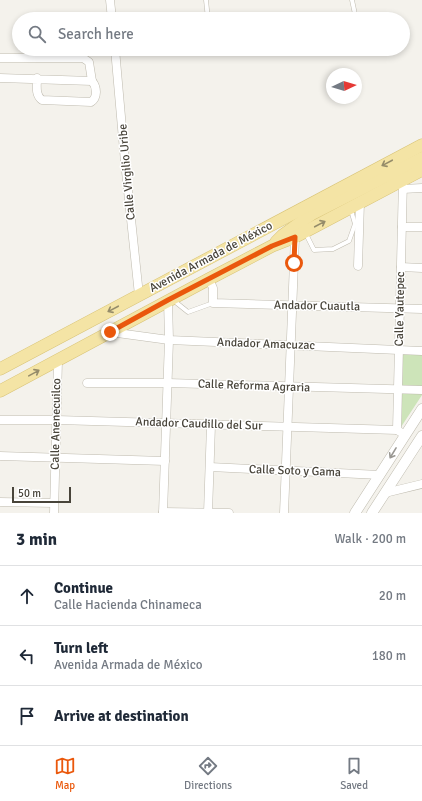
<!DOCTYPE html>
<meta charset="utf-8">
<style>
:root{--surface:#fff;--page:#f6f6f7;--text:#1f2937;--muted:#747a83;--line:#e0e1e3;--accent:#ea580c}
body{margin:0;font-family:Signika,sans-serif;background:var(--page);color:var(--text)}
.compass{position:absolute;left:326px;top:68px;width:36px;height:36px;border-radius:50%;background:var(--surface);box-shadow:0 2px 6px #0003;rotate:86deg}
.scale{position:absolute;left:12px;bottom:10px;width:59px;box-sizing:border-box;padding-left:4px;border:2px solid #48443a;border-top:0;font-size:11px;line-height:14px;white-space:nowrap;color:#48443a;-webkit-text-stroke:3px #fff;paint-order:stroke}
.stop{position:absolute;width:12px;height:12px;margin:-9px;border:3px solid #ea580c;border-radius:50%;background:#fff}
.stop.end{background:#ea580c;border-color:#fff;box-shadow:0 1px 4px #0008}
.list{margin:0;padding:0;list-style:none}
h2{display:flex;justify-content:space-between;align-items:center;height:52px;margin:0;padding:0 16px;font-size:17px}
h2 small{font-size:13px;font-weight:400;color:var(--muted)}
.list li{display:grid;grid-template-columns:26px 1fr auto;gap:12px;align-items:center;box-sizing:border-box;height:60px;padding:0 16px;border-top:1px solid var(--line)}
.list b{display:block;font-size:15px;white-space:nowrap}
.list p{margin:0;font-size:13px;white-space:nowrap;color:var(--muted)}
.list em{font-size:13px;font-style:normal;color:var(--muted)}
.icon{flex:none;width:22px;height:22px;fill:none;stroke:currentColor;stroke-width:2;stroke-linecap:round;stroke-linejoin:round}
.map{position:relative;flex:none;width:422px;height:513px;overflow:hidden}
.search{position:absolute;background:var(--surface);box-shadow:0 2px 6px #0003;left:12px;right:12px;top:12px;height:44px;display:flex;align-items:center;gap:10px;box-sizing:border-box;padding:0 14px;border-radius:22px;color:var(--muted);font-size:15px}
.sheet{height:232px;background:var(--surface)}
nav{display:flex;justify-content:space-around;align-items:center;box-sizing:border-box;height:56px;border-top:1px solid var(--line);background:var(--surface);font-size:11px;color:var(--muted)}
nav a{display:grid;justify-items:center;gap:2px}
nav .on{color:var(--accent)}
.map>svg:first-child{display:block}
.green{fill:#cde4b9}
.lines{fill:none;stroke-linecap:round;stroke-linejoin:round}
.service-casing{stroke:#bfbbaf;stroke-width:5}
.minor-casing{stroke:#bfbbaf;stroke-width:9}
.tertiary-casing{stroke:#bfbbaf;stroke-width:11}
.primary-casing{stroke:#d8c376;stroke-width:13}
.service{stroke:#fff;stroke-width:4}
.minor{stroke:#fff;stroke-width:8}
.tertiary{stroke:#fff;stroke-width:10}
.primary{stroke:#f4e4a5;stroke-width:12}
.oneway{stroke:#958c6a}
.oneway2{stroke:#9a9893}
.route{stroke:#ea580c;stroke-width:5}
.labels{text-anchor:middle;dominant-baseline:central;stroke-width:3;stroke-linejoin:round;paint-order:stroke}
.street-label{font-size:12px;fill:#48443a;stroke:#fff}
</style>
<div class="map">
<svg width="422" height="513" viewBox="0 0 422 513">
<rect width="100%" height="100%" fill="#f4f2ec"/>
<!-- green -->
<polygon class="green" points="401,352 422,354 422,395 401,427 400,425"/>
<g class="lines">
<defs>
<g id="service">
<polyline points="206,0 208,19"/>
<polyline points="352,0 356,19"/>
<polyline points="211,49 215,49"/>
<polyline points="305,232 314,250 333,249 349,241 355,224 351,210"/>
<polyline points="173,300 188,312 213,303"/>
</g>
<g id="minor">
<polyline points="110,0 112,19"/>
<polyline points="115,49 125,162 139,295"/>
<polyline points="0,58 83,58 89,62 92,81"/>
<path d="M 0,78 L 92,81 C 97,87 98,97 91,102 L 42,100 C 35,95 37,86 37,78"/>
<polyline points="403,189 422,188"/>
<polyline points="402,227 422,227"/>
<polyline points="358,266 360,202"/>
<polyline points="401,267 422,268"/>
<polyline points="209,279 213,288 213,303 422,309"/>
<polyline points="110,332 169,340 422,351"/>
<polyline points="87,383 168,383 422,390"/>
<polyline points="0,420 57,420 397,430"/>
<polyline points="402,433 397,430 403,180"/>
<polyline points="0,456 165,461"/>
<polyline points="210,467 380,475"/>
<polyline points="385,493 422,484"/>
<polyline points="0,502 54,503"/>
<polyline points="163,512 229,513"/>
<polyline points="54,513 58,360"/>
<polyline points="163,513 169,340 168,300"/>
<polyline points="208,513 211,425"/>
<polyline points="284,513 295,237"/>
</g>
<g id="tertiary">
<polyline points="355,513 422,409"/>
<polyline points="372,513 422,436"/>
</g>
<g id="primary">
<polyline points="276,242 283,235 312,214 422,158"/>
<polyline points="0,369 422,145"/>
<polyline points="0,391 209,279 272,246 295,237 422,170"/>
</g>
</defs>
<!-- service casing -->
<use href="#service" class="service-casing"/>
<!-- minor casing -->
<use href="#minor" class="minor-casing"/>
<!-- tertiary casing -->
<use href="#tertiary" class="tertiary-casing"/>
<!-- primary casing -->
<use href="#primary" class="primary-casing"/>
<!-- service -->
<use href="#service" class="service"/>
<!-- minor -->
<use href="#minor" class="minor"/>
<!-- tertiary -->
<use href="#tertiary" class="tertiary"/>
<!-- primary -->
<use href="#primary" class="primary"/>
</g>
<!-- one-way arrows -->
<defs><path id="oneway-shaft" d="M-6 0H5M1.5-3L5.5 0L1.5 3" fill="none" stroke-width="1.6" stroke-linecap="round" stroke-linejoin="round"/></defs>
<g class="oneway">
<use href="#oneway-shaft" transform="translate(387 163) rotate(152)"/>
<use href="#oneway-shaft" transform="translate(320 224) rotate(-28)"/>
<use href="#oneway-shaft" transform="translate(113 309) rotate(152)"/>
<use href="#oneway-shaft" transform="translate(34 373) rotate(-29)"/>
</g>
<use class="oneway2" href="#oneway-shaft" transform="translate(393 453) rotate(121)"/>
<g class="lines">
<!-- route -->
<polyline class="route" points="110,332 168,300 272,246 295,237 294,263"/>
</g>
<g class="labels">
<!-- street labels -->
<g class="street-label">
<text transform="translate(127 172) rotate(-95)">Calle Virgilio Uribe</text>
<text transform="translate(211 257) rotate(-28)">Avenida Armada de México</text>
<text transform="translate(317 306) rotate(1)">Andador Cuautla</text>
<text transform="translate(400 309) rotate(-89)">Calle Yautepec</text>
<text transform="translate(266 344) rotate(2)">Andador Amacuzac</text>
<text transform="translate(254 386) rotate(2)">Calle Reforma Agraria</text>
<text transform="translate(56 424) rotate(-89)">Calle Anenecuilco</text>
<text transform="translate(199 424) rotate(2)">Andador Caudillo del Sur</text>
<text transform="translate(295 471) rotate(2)">Calle Soto y Gama</text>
</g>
</g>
</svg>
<svg class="compass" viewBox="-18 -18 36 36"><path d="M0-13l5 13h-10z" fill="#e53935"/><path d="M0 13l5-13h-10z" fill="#747a83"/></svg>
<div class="scale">50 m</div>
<div class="stop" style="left:294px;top:263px"></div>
<div class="stop end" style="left:110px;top:332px"></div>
<div class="search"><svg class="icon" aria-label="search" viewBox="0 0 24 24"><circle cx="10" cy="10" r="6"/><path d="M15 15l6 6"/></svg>Search here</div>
</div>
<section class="sheet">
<h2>3 min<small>Walk · 200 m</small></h2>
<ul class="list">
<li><svg class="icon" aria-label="ahead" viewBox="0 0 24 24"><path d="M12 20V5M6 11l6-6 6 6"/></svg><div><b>Continue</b><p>Calle Hacienda Chinameca</p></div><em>20 m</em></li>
<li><svg class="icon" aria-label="left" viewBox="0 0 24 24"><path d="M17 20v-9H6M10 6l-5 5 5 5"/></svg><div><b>Turn left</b><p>Avenida Armada de México</p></div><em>180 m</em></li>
<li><svg class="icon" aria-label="arrive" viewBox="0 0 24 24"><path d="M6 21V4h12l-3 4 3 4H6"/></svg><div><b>Arrive at destination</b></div></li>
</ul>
</section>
<nav>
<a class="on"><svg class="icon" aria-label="map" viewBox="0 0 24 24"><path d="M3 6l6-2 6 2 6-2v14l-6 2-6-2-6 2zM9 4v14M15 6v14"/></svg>Map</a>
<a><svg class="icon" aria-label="directions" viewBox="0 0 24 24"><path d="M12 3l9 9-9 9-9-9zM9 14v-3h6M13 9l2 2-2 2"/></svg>Directions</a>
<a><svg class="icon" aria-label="saved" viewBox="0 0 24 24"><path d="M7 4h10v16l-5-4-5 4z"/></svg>Saved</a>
</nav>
